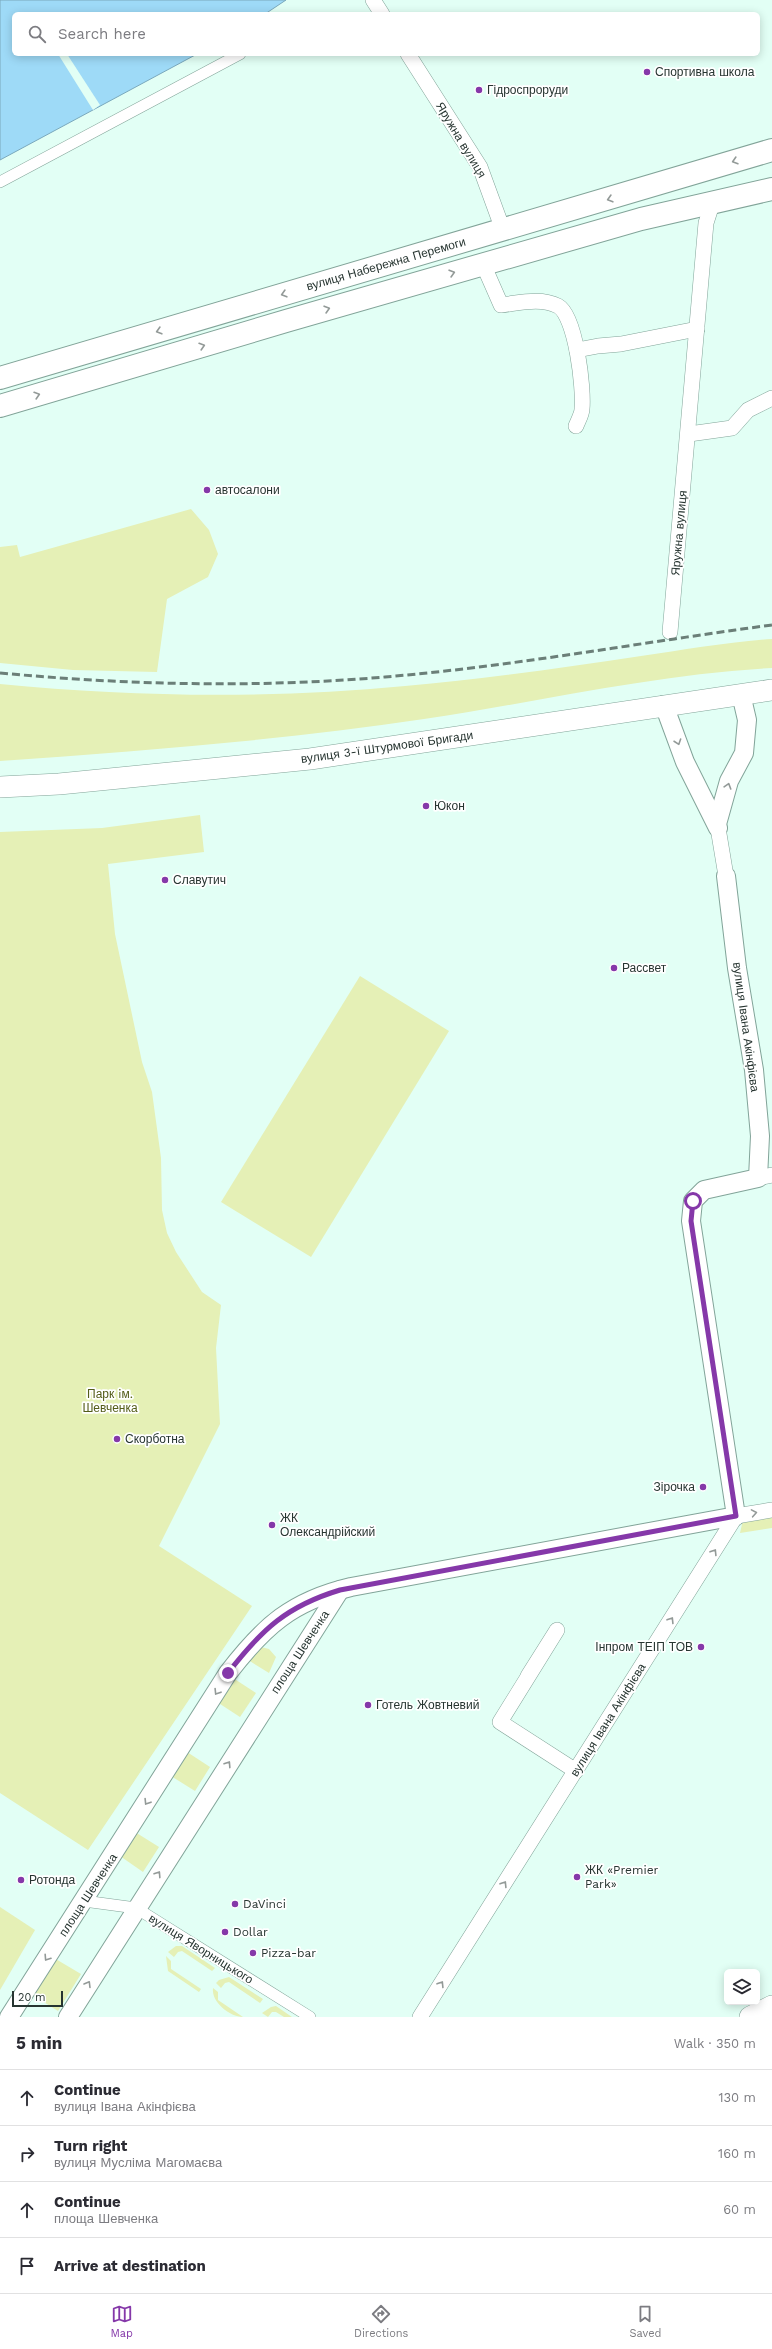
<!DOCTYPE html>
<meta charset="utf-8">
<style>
:root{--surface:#fff;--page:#f2f2f3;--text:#2b2b33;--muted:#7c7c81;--line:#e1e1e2;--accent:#8538a9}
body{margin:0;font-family:"Work Sans",sans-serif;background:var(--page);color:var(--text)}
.controls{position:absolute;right:12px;bottom:12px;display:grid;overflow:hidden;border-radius:6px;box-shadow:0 2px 10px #0003}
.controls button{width:36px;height:36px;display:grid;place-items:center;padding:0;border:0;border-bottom:1px solid var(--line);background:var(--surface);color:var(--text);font:20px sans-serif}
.scale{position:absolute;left:12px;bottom:10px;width:51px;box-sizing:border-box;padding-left:4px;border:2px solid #273531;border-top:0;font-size:11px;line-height:14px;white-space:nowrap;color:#273531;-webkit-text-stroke:3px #fff;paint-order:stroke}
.stop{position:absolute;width:12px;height:12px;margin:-9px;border:3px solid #8538a9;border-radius:50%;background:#fff}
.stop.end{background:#8538a9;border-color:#fff;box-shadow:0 1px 4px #0008}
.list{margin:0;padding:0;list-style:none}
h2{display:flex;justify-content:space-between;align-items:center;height:52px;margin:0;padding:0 16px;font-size:17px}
h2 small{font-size:13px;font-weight:400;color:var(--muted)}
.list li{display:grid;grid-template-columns:26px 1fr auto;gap:12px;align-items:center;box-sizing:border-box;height:56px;padding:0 16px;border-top:1px solid var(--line)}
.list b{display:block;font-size:15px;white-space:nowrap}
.list p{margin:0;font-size:13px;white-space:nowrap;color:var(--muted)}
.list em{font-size:13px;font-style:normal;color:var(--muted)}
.icon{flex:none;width:22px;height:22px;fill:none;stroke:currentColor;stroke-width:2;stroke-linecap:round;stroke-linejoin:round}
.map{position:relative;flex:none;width:772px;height:2017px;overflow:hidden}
.search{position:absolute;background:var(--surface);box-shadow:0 2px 10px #0003;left:12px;right:12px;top:12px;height:44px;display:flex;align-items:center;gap:10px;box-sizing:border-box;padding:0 14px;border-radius:6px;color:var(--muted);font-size:15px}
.sheet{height:276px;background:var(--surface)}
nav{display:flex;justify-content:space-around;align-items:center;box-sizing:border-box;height:56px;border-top:1px solid var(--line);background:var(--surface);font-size:11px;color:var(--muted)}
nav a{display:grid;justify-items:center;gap:2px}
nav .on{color:var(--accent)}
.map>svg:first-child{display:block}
.green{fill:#e5f0b6}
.water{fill:#9edaf7;stroke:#7aa8bc}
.pier{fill:#e2fff5}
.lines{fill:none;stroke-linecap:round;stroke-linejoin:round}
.pedestrian-casing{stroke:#82a499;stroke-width:12}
.minor-casing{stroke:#82a499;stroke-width:16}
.tertiary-casing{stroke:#82a499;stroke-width:20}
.secondary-casing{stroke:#82a499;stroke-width:22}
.primary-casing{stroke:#82a499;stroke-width:24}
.pedestrian{stroke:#fff;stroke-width:11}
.minor{stroke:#fff;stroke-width:15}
.tertiary{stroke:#fff;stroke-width:18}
.secondary{stroke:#fff;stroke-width:21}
.primary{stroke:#fff;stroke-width:22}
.rail{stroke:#6b7f78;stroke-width:3;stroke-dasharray:8 4;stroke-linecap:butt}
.oneway{stroke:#939a98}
.route{stroke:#8538a9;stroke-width:5}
.poi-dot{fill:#8538a9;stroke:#fff;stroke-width:1.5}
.labels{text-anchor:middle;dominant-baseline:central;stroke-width:3.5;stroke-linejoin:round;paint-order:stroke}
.poi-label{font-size:12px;fill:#273531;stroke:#fff;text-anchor:start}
.street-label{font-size:12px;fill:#273531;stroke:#fff}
.park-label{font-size:12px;fill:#545d19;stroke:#fff}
</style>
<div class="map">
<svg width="772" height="2017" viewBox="0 0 772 2017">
<rect width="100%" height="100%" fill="#e2fff5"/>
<!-- green -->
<g class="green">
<polygon points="191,509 209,530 218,554 208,577 167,599 157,672 73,670 0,663 0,547 17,545 20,557"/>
<path d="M 772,639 L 772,668 C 655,674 539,702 424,719 C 284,740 142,751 0,761 L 0,684 C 135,697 270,699 405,686 C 484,679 562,668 641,656 C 684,650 728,642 772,639 Z"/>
<polygon points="200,815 204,852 108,864 115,934 142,1062 152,1092 161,1158 162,1210 167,1233 176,1252 202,1292 221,1305 216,1348 220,1424 159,1546 252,1606 88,1850 0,1793 0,832 102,828"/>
<polygon points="360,976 449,1031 311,1257 221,1202"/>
<polygon points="772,1516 772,1528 740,1533 743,1520"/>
<polygon points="261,1647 269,1649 276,1657 269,1673 245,1658"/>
<polygon points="233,1678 256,1693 240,1717 217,1702"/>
<polygon points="187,1752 210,1767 195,1791 171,1776"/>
<polygon points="135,1832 159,1847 143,1872 120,1856"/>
<polygon points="0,1907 35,1930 0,1990"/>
<polygon points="176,1946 182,1946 215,1968 212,1971 182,1951 178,1952 174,1957 168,1952"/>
<polygon points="166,1956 171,1961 171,1969 201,1989 199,1992 168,1971"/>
<polygon points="54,1958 81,1974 58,2011 31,1994"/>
<polygon points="229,1977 263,1999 260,2003 229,1982 225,1983 221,1988 216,1983 219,1980"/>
<path d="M 213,1988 L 218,1992 L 218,2000 L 243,2017 C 230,2017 211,2002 213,1988 Z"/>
<polygon points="276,2006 292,2017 284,2017 276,2012 272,2012 268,2017 262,2013 271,2007"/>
</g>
<!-- water -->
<polygon class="water" points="0,0 286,0 265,14 14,14 14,54 197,54 0,160"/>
<!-- pier -->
<polygon class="pier" points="58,54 67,54 100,105 93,110"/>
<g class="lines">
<defs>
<g id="pedestrian">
<polyline points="0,182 240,54"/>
<polyline points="84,1901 136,1908 310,2017"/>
</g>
<g id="minor">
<polyline points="373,0 382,14"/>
<polyline points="408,54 480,167 503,230"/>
<path d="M 483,264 L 501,305 C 519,303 541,297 558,306 C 576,316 584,389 582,409 C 582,414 578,421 576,426"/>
<polyline points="577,350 598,346 621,344 697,329"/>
<polyline points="689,434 732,428 748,410 772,398"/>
<polyline points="670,632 706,223 713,201"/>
<polyline points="718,828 726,876"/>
<polyline points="758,1178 772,1175"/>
<polyline points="528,1676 557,1630 500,1722 576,1771"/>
<polyline points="420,2017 736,1516 772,1510"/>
</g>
<g id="tertiary">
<polyline points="664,705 685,762 718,828"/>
<polyline points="717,824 729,781 744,753 747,720 741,694"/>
<path d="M 9,2017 L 228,1673 C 264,1626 292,1601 351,1587 L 736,1516 L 691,1221 L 693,1201 L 704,1190 L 758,1178 L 760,1136 L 754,1070 L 737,968 L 726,876"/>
<polyline points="68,2017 340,1590"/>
</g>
<g id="secondary">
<polyline points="0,787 59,784 310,759 772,690"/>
<polyline points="750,2017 772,2006"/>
</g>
<g id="primary">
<polyline points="0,378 772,150"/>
<polyline points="0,406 286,321 641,219 772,189"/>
</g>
</defs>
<!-- pedestrian casing -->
<use href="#pedestrian" class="pedestrian-casing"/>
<!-- minor casing -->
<use href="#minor" class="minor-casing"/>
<!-- tertiary casing -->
<use href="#tertiary" class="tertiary-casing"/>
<!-- secondary casing -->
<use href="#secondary" class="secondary-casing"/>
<!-- primary casing -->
<use href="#primary" class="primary-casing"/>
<!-- pedestrian -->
<use href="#pedestrian" class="pedestrian"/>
<!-- minor -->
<use href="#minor" class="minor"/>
<!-- tertiary -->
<use href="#tertiary" class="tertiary"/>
<!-- secondary -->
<use href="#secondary" class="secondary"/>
<!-- primary -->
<use href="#primary" class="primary"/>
<!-- rail -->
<path class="rail" d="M 0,673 C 129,685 256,688 385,677 C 515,666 643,642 772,625"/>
</g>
<!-- one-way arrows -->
<defs><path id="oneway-chevron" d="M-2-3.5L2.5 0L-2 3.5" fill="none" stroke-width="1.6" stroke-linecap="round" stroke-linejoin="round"/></defs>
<g class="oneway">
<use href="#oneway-chevron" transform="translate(735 161) rotate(163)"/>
<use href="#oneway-chevron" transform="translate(610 199) rotate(164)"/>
<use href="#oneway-chevron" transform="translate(452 273) rotate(-16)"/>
<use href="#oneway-chevron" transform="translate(284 294) rotate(164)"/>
<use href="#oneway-chevron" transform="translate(327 309) rotate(-16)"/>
<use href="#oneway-chevron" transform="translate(159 331) rotate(164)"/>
<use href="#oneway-chevron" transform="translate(202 346) rotate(-17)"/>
<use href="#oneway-chevron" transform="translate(37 395) rotate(-17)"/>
<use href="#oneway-chevron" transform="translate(678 742) rotate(71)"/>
<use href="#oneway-chevron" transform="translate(728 786) rotate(-73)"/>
<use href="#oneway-chevron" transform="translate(754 1513) rotate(-10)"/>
<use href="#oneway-chevron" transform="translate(714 1552) rotate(-58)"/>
<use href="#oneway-chevron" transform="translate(671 1620) rotate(-58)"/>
<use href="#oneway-chevron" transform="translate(217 1692) rotate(122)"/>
<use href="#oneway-chevron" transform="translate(228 1764) rotate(-57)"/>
<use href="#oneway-chevron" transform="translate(147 1802) rotate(122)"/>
<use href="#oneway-chevron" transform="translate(158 1874) rotate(-57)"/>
<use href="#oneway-chevron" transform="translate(504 1884) rotate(-58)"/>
<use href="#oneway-chevron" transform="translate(47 1958) rotate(123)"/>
<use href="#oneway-chevron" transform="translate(88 1984) rotate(-59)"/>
<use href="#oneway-chevron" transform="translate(441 1984) rotate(-58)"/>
</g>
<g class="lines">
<!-- route -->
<path class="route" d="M 228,1673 C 262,1629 287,1606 340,1590 L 736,1516 L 691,1221 L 693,1201"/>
</g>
<!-- markers -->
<g class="poi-dot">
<circle cx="647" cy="72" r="4"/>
<circle cx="479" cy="90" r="4"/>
<circle cx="207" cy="490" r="4"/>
<circle cx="426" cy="806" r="4"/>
<circle cx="165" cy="880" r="4"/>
<circle cx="614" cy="968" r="4"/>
<circle cx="117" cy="1439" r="4"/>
<circle cx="703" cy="1487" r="4"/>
<circle cx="272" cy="1525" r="4"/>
<circle cx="701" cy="1647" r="4"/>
<circle cx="368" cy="1705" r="4"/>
<circle cx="577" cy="1877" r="4"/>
<circle cx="21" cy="1880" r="4"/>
<circle cx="235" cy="1904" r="4"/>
<circle cx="225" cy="1932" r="4"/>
<circle cx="253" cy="1953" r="4"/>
</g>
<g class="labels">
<!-- poi labels -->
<g class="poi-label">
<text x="655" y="72">Спортивна школа</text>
<text x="487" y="90">Гідроспроруди</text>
<text x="215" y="490">автосалони</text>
<text x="434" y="806">Юкон</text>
<text x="173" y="880">Славутич</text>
<text x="622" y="968">Рассвет</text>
<text x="125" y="1439">Скорботна</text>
<text x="695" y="1487" text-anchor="end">Зірочка</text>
<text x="280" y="1518">ЖК<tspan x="280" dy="14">Олександрійский</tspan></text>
<text x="693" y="1647" text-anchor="end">Інпром ТЕІП ТОВ</text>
<text x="376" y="1705">Готель Жовтневий</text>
<text x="585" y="1870">ЖК «Premier<tspan x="585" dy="14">Park»</tspan></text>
<text x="29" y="1880">Ротонда</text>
<text x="243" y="1904">DaVinci</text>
<text x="233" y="1932">Dollar</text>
<text x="261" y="1953">Pizza-bar</text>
</g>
<!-- street labels -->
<g class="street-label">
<text transform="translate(461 140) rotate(59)">Яружна вулиця</text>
<text transform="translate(386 264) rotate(-16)">вулиця Набережна Перемоги</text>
<text transform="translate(679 533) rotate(-85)">Яружна вулиця</text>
<text transform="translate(387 747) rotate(-8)">вулиця 3-ї Штурмової Бригади</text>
<text transform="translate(746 1027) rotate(82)">вулиця Івана Акінфієва</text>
<text transform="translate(300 1652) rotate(-57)">площа Шевченка</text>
<text transform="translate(608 1720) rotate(-58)">вулиця Івана Акінфієва</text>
<text transform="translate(88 1895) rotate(-57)">площа Шевченка</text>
<text transform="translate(201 1949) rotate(32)">вулиця Яворницького</text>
</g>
<!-- park labels -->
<g class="park-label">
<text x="110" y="1394">Парк iм.<tspan x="110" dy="14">Шевченка</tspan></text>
</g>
</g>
</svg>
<div class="controls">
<button><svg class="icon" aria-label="layers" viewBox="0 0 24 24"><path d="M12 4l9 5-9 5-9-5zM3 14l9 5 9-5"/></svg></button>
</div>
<div class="scale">20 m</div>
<div class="stop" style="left:693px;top:1201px"></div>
<div class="stop end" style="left:228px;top:1673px"></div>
<div class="search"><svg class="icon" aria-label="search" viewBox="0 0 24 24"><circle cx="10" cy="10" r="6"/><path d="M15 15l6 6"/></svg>Search here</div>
</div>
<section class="sheet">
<h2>5 min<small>Walk · 350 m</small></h2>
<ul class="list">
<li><svg class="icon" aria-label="ahead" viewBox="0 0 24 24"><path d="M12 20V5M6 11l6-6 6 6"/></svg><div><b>Continue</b><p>вулиця Івана Акінфієва</p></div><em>130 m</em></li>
<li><svg class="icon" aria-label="right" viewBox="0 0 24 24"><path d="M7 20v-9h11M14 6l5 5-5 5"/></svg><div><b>Turn right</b><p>вулиця Мусліма Магомаєва</p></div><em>160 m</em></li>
<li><svg class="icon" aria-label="ahead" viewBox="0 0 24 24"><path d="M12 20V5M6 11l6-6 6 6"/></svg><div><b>Continue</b><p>площа Шевченка</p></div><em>60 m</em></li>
<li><svg class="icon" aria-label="arrive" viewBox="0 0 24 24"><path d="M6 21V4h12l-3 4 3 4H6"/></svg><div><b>Arrive at destination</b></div></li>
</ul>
</section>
<nav>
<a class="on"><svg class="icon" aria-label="map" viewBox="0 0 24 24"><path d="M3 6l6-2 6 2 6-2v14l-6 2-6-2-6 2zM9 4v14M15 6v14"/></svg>Map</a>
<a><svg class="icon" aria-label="directions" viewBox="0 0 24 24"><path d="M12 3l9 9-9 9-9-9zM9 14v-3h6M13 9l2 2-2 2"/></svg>Directions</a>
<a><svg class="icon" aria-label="saved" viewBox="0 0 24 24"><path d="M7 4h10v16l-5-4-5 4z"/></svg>Saved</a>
</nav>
